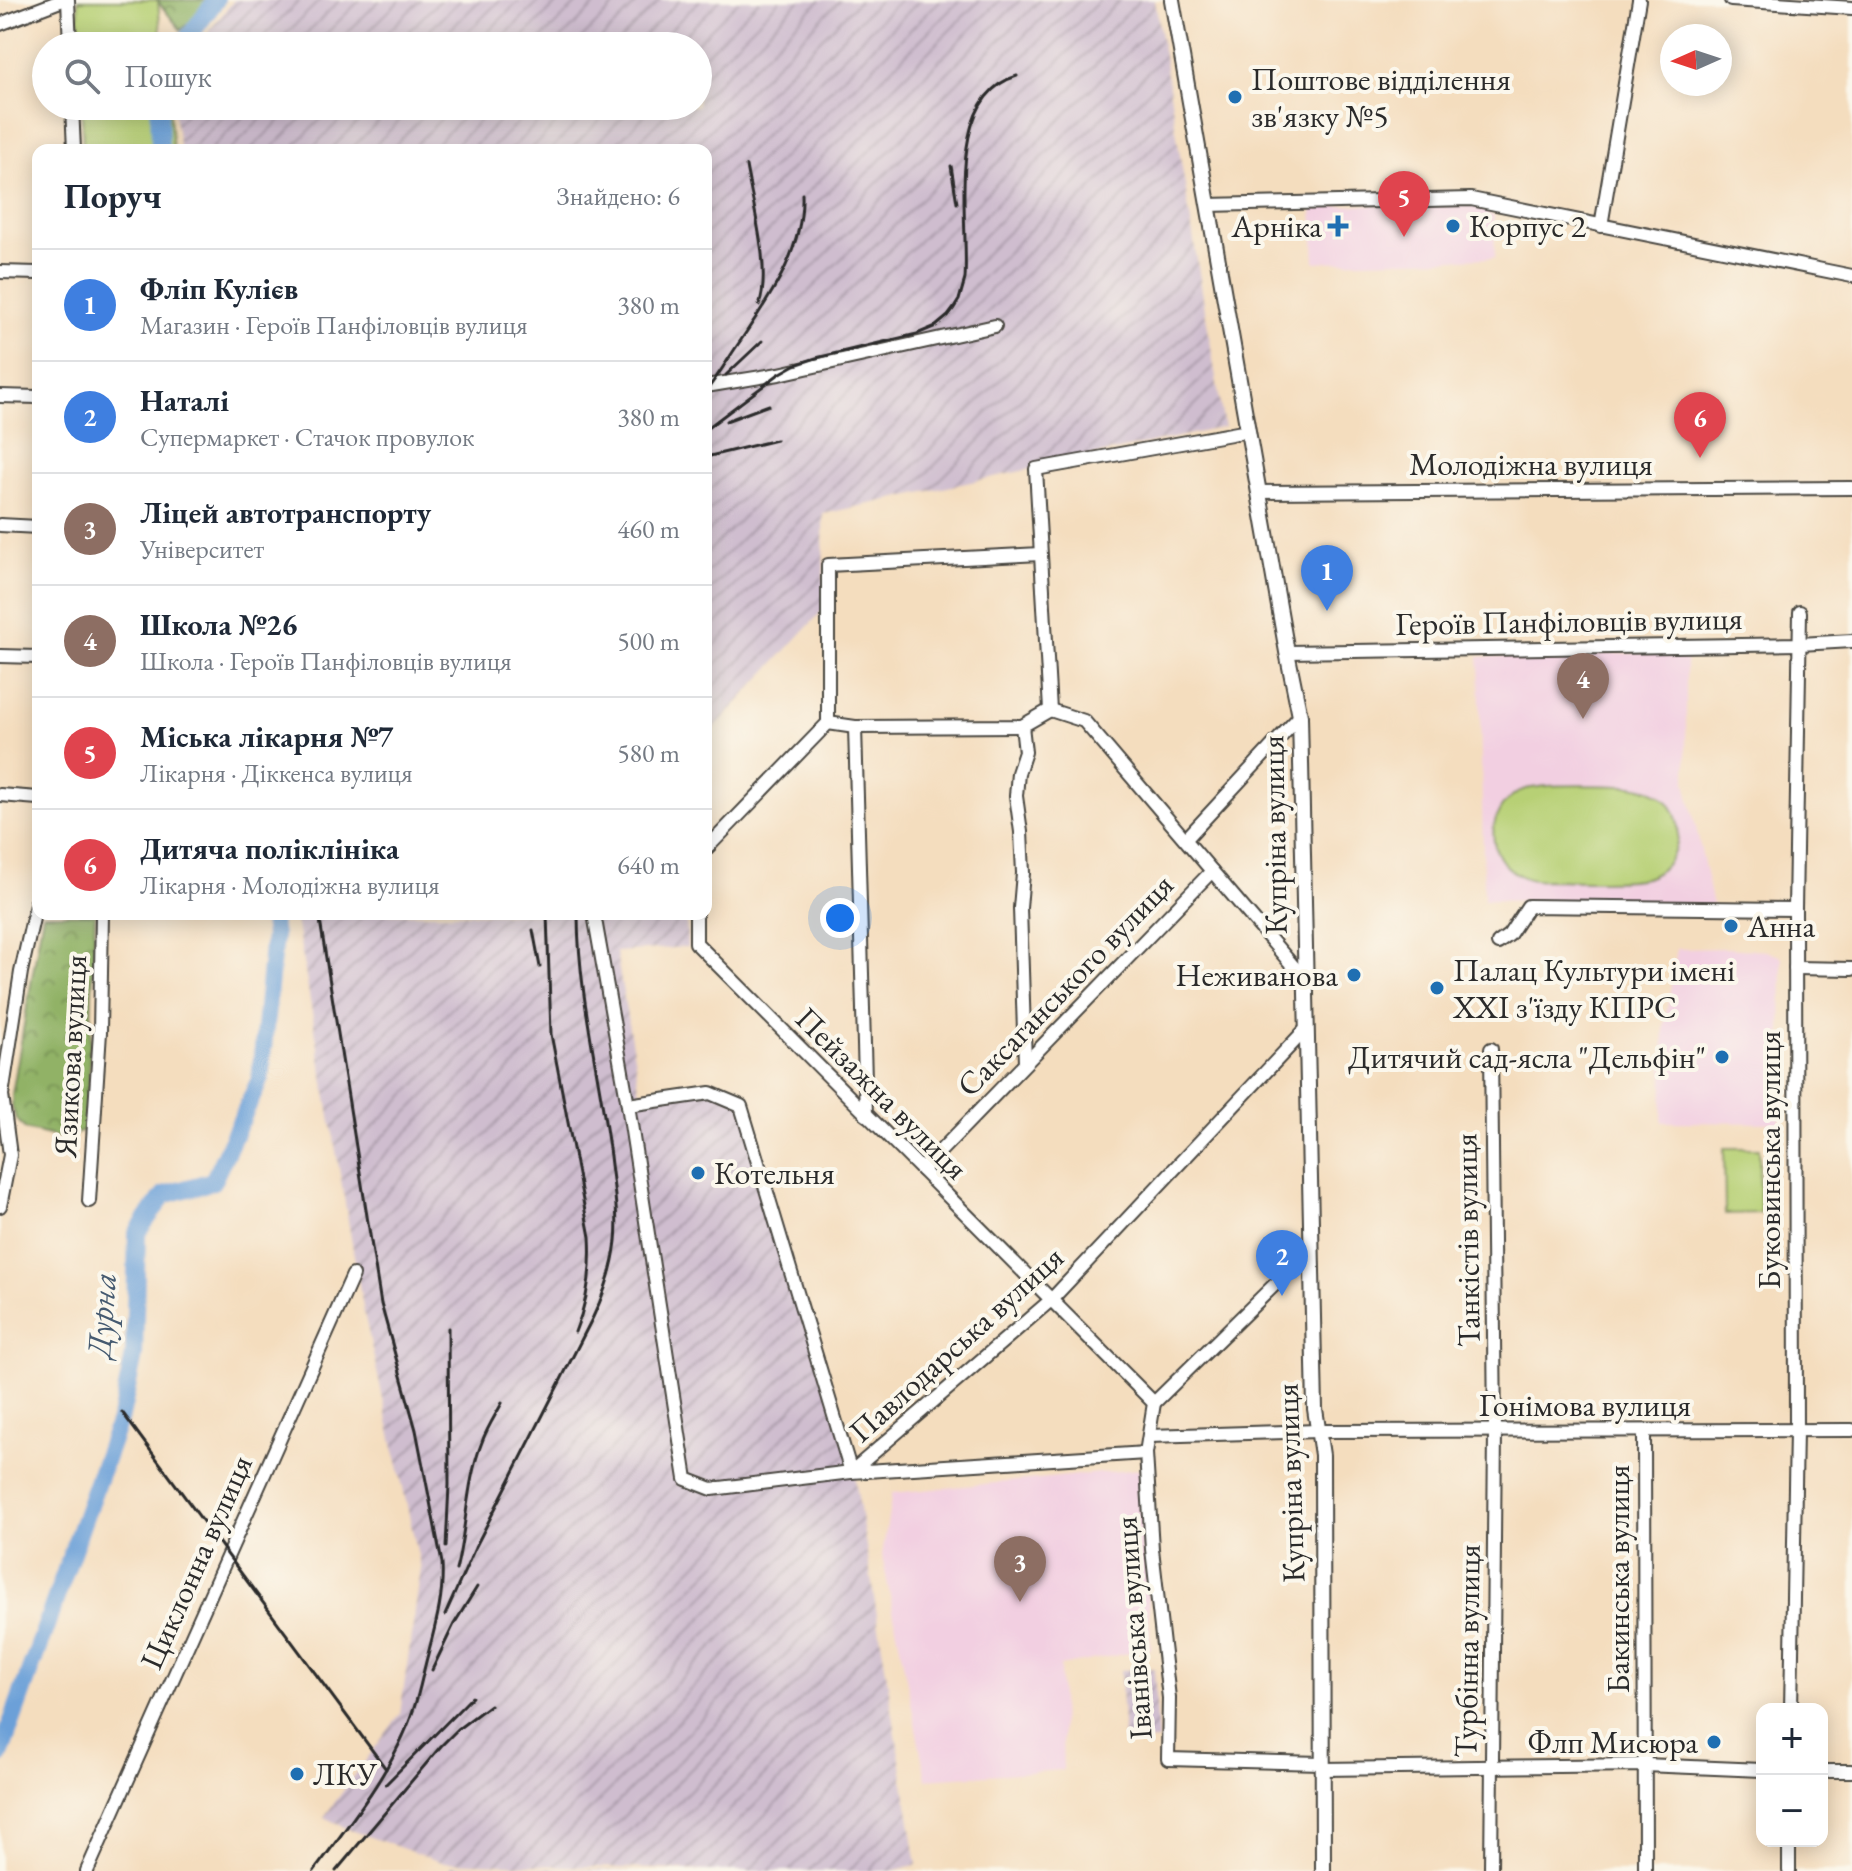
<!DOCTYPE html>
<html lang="uk">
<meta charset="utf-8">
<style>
:root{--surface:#fff;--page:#f2f2f3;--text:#1f2937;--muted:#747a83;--line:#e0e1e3;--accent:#1f6fb2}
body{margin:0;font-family:"EB Garamond",serif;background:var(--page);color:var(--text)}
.controls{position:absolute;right:24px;bottom:24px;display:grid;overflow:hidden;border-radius:16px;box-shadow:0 4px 20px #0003}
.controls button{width:72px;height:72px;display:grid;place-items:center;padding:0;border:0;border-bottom:2px solid var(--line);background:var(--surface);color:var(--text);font:40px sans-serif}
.compass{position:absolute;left:1660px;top:24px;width:72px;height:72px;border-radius:50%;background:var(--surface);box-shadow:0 4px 20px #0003;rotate:267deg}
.you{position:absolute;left:840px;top:918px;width:28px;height:28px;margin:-20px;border:6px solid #fff;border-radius:50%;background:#1a73e8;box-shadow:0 0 0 12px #1a73e833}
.badge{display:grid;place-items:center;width:52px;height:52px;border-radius:50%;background:var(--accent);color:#fff;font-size:26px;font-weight:700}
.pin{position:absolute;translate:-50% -66px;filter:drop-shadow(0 2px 4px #0008)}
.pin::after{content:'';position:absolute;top:42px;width:28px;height:24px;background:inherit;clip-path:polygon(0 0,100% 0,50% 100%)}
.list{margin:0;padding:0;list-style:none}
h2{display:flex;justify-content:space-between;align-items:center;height:104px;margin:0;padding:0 32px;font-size:34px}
h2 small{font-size:26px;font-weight:400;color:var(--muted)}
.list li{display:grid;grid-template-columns:52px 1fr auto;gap:24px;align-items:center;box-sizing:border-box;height:112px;padding:0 32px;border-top:2px solid var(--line)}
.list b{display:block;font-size:30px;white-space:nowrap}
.list p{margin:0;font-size:26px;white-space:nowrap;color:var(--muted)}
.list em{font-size:26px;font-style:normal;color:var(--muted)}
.icon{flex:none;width:44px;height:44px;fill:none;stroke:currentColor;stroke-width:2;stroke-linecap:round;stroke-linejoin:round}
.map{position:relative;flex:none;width:1852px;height:1871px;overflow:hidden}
.search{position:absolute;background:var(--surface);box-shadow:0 4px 20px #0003;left:32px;top:32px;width:680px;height:88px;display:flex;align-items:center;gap:20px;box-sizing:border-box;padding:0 28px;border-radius:44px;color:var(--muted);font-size:30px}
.panel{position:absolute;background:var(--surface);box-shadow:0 4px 20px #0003;left:32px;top:144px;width:680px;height:776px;border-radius:16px}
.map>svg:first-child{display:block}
.built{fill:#f2cfe1}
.industrial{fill:url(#industrial-furrows)}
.green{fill:#b7d075;stroke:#717e50;stroke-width:2}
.forest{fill:url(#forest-crowns);stroke:#5e6e48;stroke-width:2}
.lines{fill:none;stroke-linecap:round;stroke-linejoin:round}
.river{stroke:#6ca0d8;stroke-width:18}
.minor-casing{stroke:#494641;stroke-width:16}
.major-casing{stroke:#494641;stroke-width:18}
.minor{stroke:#fff;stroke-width:12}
.major{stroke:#fff;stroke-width:14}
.rail{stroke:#2b2b2b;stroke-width:3}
.poi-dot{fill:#1f6fb2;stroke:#fbf7ec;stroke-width:3}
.labels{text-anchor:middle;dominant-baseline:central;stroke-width:8;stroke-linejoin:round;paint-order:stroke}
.poi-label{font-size:32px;fill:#2b2b2b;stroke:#fbf7ec;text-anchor:start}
.street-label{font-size:32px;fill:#2b2b2b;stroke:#fbf7ec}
.water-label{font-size:34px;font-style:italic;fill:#455a70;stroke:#fbf7ec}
</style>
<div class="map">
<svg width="1852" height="1871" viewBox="0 0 1852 1871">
<defs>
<pattern id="industrial-furrows" width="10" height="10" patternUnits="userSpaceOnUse" patternTransform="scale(2)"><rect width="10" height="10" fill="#cfbdcf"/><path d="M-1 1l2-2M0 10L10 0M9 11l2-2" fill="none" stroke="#a89aa8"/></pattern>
<pattern id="forest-crowns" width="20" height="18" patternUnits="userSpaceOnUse" patternTransform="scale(2)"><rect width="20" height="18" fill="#91b266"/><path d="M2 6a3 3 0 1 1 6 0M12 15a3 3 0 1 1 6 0" fill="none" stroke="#779154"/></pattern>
</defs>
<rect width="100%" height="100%" fill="#fbf7ec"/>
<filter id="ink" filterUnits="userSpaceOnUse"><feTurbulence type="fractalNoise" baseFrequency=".0125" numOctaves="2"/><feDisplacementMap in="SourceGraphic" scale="16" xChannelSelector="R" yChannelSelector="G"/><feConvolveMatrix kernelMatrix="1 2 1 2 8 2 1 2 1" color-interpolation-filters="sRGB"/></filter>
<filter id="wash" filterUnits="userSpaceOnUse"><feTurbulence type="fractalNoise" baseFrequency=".006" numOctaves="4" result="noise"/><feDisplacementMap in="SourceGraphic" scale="32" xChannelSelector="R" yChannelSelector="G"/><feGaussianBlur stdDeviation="1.8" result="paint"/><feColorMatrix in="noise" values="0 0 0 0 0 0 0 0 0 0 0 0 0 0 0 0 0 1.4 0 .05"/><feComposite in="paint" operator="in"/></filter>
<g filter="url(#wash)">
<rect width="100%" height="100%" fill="#f4ddbe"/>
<!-- built -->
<g class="built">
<polygon points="1469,204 1494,216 1495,258 1315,262 1312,206"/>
<polygon points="1686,652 1686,782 1713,905 1484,900 1479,657"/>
<polygon points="1727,948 1766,951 1782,957 1780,1123 1662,1122 1664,1026 1677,949"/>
<polygon points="1141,1469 1151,1649 1060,1666 1063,1770 926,1779 882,1555 892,1493"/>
</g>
<!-- industrial -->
<g class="industrial">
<polygon points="234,0 1155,0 1224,427 823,514 824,609 706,737 706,150 180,150 173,106 698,106 698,46 197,46"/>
<polygon points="295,914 686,914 687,947 616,952 640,1092 696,1083 743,1103 853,1465 917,1865 892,1871 713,1871 441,1862 350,1830 324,1817 400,1714 421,1569 364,1313"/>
<polygon points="1154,1668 1158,1741 1124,1743 1120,1670"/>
<polygon points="450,1866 643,1871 449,1871"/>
</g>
<!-- green -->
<g class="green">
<polygon points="78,0 158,0 162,46 80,46"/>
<polygon points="82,106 169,106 173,150 83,150"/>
<path d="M 1632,786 C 1644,788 1656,790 1665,799 C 1688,822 1680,862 1651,876 C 1632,884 1572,880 1548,880 C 1539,881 1527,880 1519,875 C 1485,858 1485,811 1518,792 C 1536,782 1607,786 1632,786 Z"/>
<polygon points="1724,1148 1759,1148 1760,1213 1725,1214"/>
</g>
<!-- forest -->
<g class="forest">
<polygon points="158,0 219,0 181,30 159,3"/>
<polygon points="43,914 95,914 87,1129 65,1139 25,1129 16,1118 12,1107 12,1094"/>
</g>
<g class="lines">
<!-- river -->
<g class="river">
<polyline points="182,46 216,0"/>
<polyline points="159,106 160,150"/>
<polyline points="0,1755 122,1412 134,1355 137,1233 164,1195 213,1181 260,1079 274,936 271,914"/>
</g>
</g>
</g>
<g filter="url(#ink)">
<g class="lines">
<defs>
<g id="minor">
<polyline points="68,0 70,46"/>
<polyline points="1731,0 1852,8"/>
<polyline points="0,24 63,0"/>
<polyline points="72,106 74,150"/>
<polyline points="1208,205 1471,199 1852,276"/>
<polyline points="1601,226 1639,0"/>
<polyline points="0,272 38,273"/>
<polyline points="706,386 779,374 995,326"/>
<polyline points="0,396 38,397"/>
<polyline points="1259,492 1852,488"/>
<polyline points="0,525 38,527"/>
<polyline points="1287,652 1800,644 1852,641"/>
<polyline points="0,656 38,657"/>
<polyline points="1050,710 1036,469 1248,431"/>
<polyline points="1050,710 1084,721 1305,980"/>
<polyline points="828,723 828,565 1040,554"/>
<polyline points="828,723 855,727 1022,726 1050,710"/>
<polyline points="1022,726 1025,752 1018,773 1016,796 1021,832 1023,873 1020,908 1025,1063"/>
<polyline points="855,727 866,1115"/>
<polyline points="0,795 38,798"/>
<polyline points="1186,839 1300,716"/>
<polyline points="706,849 828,723"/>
<polyline points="594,914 628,1105 686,1479 712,1489 851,1472 1051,1300 1306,1029"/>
<polyline points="696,914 696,943 1154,1403 1146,1453 1152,1549 1169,1698 1168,1759 1322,1763"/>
<polyline points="1498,943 1509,935 1528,906 1795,909"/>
<polyline points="1795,968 1852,969"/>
<polyline points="1491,1049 1495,1431 1491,1871"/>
<polyline points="628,1105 710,1093 741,1106 851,1472 1146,1453"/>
<polyline points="922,1170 1212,871"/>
<polyline points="89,1201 100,1032 102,914"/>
<polyline points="0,1206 10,1155 2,1095 21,972 38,896"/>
<polyline points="1154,1403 1311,1249"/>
<polyline points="1644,1431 1645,1871"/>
<polyline points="1149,1436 1318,1431 1852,1430"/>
<polyline points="1791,1709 1796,1431 1795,909 1800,612"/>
<polyline points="1322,1769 1644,1765 1762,1770"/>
<polyline points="1822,1771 1852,1771"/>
<polyline points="87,1871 353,1275"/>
<polyline points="1789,1871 1789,1841"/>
</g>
<polyline id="major" points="1172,0 1287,652 1300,716 1315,1409 1322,1455 1323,1871"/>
</defs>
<!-- minor casing -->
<use href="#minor" class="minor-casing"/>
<!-- major casing -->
<use href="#major" class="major-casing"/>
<!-- minor -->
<use href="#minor" class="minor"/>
<!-- major -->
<use href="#major" class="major"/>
<!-- rail -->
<g class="rail">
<path d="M 746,166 C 752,202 772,271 759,305"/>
<polyline points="951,166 957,203"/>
<polyline points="726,375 762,341"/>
<path d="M 706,391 C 719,375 729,357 741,340 C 770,296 804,250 802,194"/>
<polyline points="726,421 769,405"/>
<path d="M 706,429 L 779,374 L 795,365 L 816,358 L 917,334 L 936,326 L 948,316 L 954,308 L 959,300 L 965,279 C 969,220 944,97 1017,76"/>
<polyline points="706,457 776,440"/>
<path d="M 547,914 L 551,1034 L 590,1237 C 592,1271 588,1301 575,1332"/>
<polyline points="533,930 540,967"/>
<polyline points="122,1412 386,1769"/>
<polyline points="446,1547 449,1485 448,1328"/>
<path d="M 456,1570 C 467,1528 466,1482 482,1442 C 487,1428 495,1416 502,1403"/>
<path d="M 445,1615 L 475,1548 L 593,1317 C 605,1292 613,1268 616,1241 C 619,1213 613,1184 610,1156 C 600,1076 578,995 578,914"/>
<polyline points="432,1670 454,1624 477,1587"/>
<polyline points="386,1784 472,1697"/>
<path d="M 314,1871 C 351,1822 395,1767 414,1708 C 420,1690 423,1672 428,1654 C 436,1623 444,1595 442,1563 L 416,1430 L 381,1304 L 319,914"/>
<polyline points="336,1871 441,1746 458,1729 490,1705"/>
</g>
</g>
</g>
<!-- markers -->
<g class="poi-dot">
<circle cx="1235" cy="97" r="8"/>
<path d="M1334 214h8v8h8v8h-8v8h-8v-8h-8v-8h8z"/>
<circle cx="1453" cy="226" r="8"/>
<circle cx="1731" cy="926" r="8"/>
<circle cx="1354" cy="975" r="8"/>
<circle cx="1437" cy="988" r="8"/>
<circle cx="1722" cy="1057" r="8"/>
<circle cx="698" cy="1173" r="8"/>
<circle cx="1714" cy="1742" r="8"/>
<circle cx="297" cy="1774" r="8"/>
</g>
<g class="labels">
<!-- poi labels -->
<g class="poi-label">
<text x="1251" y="79">Поштове відділення<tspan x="1251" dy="37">зв'язку №5</tspan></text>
<text x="1322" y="226" text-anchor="end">Арніка</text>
<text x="1469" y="226">Корпус 2</text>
<text x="1747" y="926">Анна</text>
<text x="1453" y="970">Палац Культури імені<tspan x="1453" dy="37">XXI з'їзду КПРС</tspan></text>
<text x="1338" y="975" text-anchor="end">Неживанова</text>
<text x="1706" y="1057" text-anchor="end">Дитячий сад-ясла "Дельфін"</text>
<text x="714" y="1173">Котельня</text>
<text x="1698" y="1742" text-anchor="end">Флп Мисюра</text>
<text x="313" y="1774">ЛКУ</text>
</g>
<!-- street labels -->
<g class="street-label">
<text x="1531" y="464">Молодіжна вулиця</text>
<text transform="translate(1569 621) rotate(-1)">Героїв Панфіловців вулиця</text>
<text transform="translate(1274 835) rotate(-91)">Купріна вулиця</text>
<text transform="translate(1065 985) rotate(-46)">Саксаганського вулиця</text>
<text transform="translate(70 1056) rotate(-87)">Язикова вулиця</text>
<text transform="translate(882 1093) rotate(45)">Пейзажна вулиця</text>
<text transform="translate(1769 1160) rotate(-90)">Буковинська вулиця</text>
<text transform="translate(1467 1240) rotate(-91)">Танкістів вулиця</text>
<text transform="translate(956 1344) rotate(-42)">Павлодарська вулиця</text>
<text x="1585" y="1405">Гонімова вулиця</text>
<text transform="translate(1290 1483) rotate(-92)">Купріна вулиця</text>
<text transform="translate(196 1562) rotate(-66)">Циклонна вулиця</text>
<text transform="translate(1618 1579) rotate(-90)">Бакинська вулиця</text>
<text transform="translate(1133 1628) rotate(-94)">Іванівська вулиця</text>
<text transform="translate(1467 1651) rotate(-89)">Турбінна вулиця</text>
</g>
<!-- water labels -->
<g class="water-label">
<text transform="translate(101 1315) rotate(-86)">Дурна</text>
</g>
</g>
</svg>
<div class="controls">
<button>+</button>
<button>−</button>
</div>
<svg class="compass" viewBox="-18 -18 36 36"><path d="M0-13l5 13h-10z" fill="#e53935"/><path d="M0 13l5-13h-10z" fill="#747a83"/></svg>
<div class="you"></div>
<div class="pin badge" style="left:1327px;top:611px;background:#3f7fe0">1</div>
<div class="pin badge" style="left:1282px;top:1296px;background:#3f7fe0">2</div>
<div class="pin badge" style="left:1020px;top:1602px;background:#8d6e63">3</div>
<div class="pin badge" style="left:1583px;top:719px;background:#8d6e63">4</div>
<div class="pin badge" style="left:1404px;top:237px;background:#e0444e">5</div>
<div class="pin badge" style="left:1700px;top:458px;background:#e0444e">6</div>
<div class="search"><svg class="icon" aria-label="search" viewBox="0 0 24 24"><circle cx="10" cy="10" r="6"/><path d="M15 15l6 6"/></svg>Пошук</div>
<section class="panel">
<h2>Поруч<small>Знайдено: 6</small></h2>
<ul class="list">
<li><span class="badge" style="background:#3f7fe0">1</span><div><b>Фліп Кулієв</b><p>Магазин · Героїв Панфіловців вулиця</p></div><em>380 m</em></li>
<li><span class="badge" style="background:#3f7fe0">2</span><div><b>Наталі</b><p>Супермаркет · Стачок провулок</p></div><em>380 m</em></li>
<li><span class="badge" style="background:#8d6e63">3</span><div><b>Ліцей автотранспорту</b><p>Університет</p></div><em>460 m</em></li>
<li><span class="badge" style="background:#8d6e63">4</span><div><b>Школа №26</b><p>Школа · Героїв Панфіловців вулиця</p></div><em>500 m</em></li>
<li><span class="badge" style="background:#e0444e">5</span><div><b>Міська лікарня №7</b><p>Лікарня · Діккенса вулиця</p></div><em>580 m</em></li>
<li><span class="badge" style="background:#e0444e">6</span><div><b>Дитяча поліклініка</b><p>Лікарня · Молодіжна вулиця</p></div><em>640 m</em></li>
</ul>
</section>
</div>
